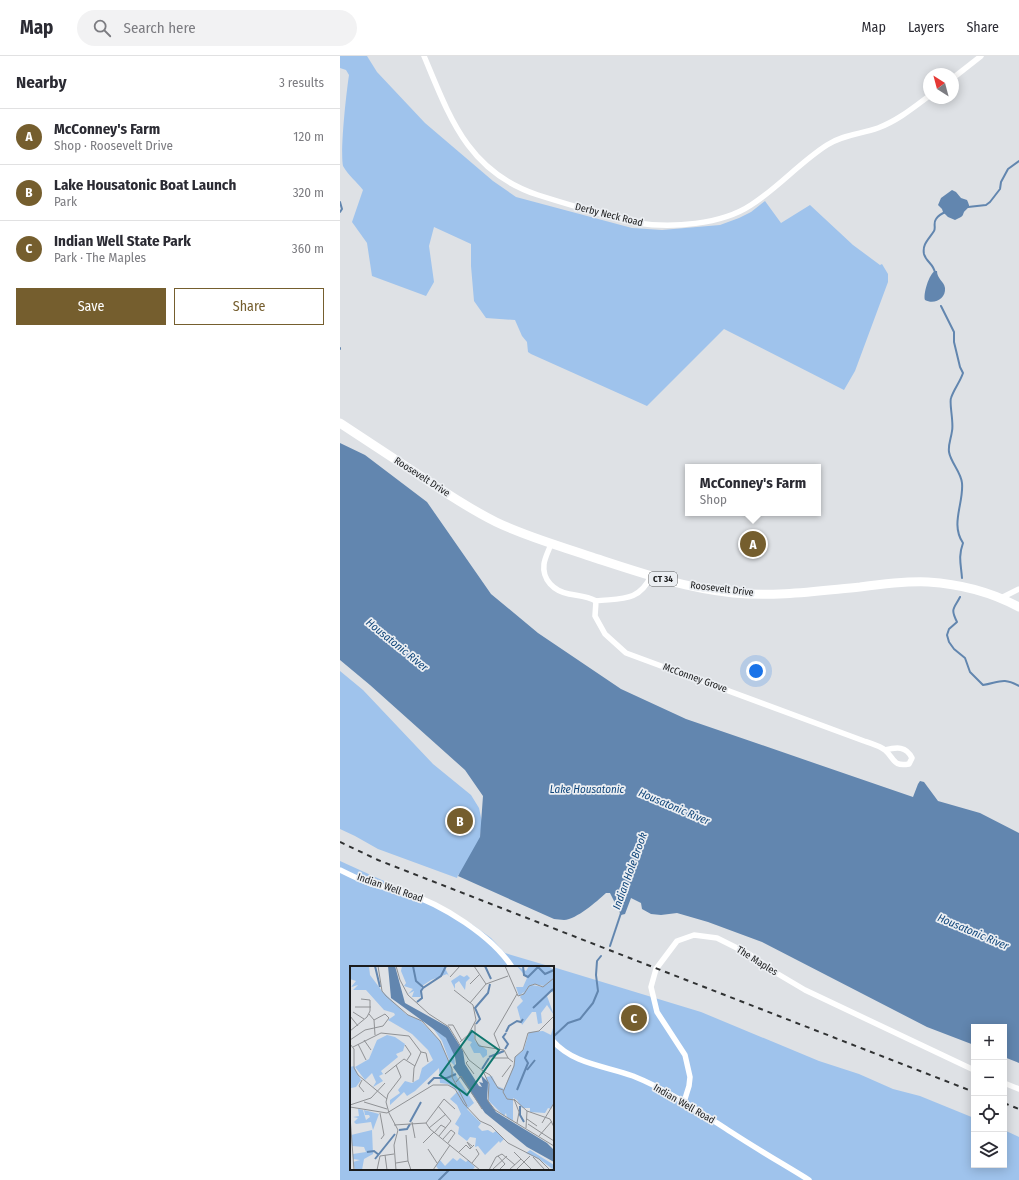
<!DOCTYPE html>
<meta charset="utf-8">
<style>
:root{--surface:#fff;--page:#f2f2f3;--text:#2b2b33;--muted:#7c7c81;--line:#e1e1e2;--accent:#755e2e}
body{margin:0;font-family:"Fira Sans Condensed",sans-serif;background:var(--page);color:var(--text)}
.controls{position:absolute;right:12px;bottom:12px;display:grid;overflow:hidden;border-radius:0px;box-shadow:0 2px 10px #0003}
.controls button{width:36px;height:36px;display:grid;place-items:center;padding:0;border:0;border-bottom:1px solid var(--line);background:var(--surface);color:var(--text);font:20px sans-serif}
.compass{position:absolute;left:583px;top:12px;width:36px;height:36px;border-radius:50%;background:var(--surface);box-shadow:0 2px 10px #0003;rotate:324deg}
.you{position:absolute;left:416px;top:615px;width:14px;height:14px;margin:-10px;border:3px solid #fff;border-radius:50%;background:#1a73e8;box-shadow:0 0 0 6px #1a73e833}
.badge{display:grid;place-items:center;width:26px;height:26px;border-radius:50%;background:var(--accent);color:#fff;font-size:13px;font-weight:700}
.pin{position:absolute;translate:-50% -50%;border:2px solid #fff;box-shadow:0 1px 4px #0006}
.popup{position:absolute;left:345px;top:408px;width:136px;height:52px;box-sizing:border-box;display:grid;place-content:center;border-radius:0px;background:var(--surface);filter:drop-shadow(0 1px 3px #0005);font-size:13px;white-space:nowrap;color:var(--muted)}
.popup b{font-size:15px;color:var(--text)}
.popup::after{content:'';position:absolute;left:50%;top:100%;margin-left:-8px;border:8px solid transparent;border-top-color:var(--surface)}
.list{margin:0;padding:0;list-style:none}
h2{display:flex;justify-content:space-between;align-items:center;height:52px;margin:0;padding:0 16px;font-size:17px}
h2 small{font-size:13px;font-weight:400;color:var(--muted)}
.list li{display:grid;grid-template-columns:26px 1fr auto;gap:12px;align-items:center;box-sizing:border-box;height:56px;padding:0 16px;border-top:1px solid var(--line)}
.list b{display:block;font-size:15px;white-space:nowrap}
.list p{margin:0;font-size:13px;white-space:nowrap;color:var(--muted)}
.list em{font-size:13px;font-style:normal;color:var(--muted)}
.actions{display:flex;gap:8px;padding:12px 16px}
.actions a{flex:1;padding:9px 0;border:1px solid var(--accent);border-radius:0px;text-align:center;font-size:14px;color:var(--accent)}
.actions .main{background:var(--accent);color:#fff}
.icon{flex:none;width:22px;height:22px;fill:none;stroke:currentColor;stroke-width:2;stroke-linecap:round;stroke-linejoin:round}
.map{position:relative;flex:none;width:679px;height:1124px;overflow:hidden}
header{display:flex;align-items:center;gap:24px;box-sizing:border-box;height:56px;padding:0 20px;background:var(--surface);border-bottom:1px solid var(--line)}
header strong{font-size:19px}
nav{display:flex;gap:22px;margin-inline-start:auto;font-size:14px}
.search{width:280px;height:36px;background:var(--page);display:flex;align-items:center;gap:10px;box-sizing:border-box;padding:0 14px;border-radius:22px;color:var(--muted);font-size:15px}
main{display:flex}
aside{flex:1;background:var(--surface)}
.map>svg:first-child{display:block}
.green{fill:#9fc3ec}
.water{fill:#6286af}
.lines{fill:none;stroke-linecap:round;stroke-linejoin:round}
.stream{stroke:#6286af;stroke-width:2}
.street{stroke:#fff;stroke-width:5.5}
.primary{stroke:#fff;stroke-width:9}
.rail{stroke:#303233;stroke-width:2;stroke-dasharray:5 5;stroke-linecap:butt}
.labels{text-anchor:middle;dominant-baseline:central;stroke-width:3.5;stroke-linejoin:round;paint-order:stroke}
.shield{fill:#ebeef2;stroke:#595b5d;stroke-width:1}
.shield-label{font-size:9px;font-weight:bold;fill:#1b1c1d}
.street-label{font-size:10px;fill:#1b1c1d;stroke:#ebeef2}
.water-label{font-size:11px;font-style:italic;fill:#0f457a;stroke:#ebeef2}
.inset-river{fill:none;stroke:#6286af;stroke-width:2}
.inset-road{fill:none;stroke:#909295;stroke-width:1}
.view{fill:#0f766e;fill-opacity:0.15;stroke:#0f766e;stroke-width:2}
.inset-edge{fill:none;stroke:#1b1c1d;stroke-width:2}
</style>
<header>
<strong>Map</strong>
<div class="search"><svg class="icon" aria-label="search" viewBox="0 0 24 24"><circle cx="10" cy="10" r="6"/><path d="M15 15l6 6"/></svg>Search here</div>
<nav><a>Map</a><a>Layers</a><a>Share</a></nav>
</header>
<main>
<aside>
<h2>Nearby<small>3 results</small></h2>
<ul class="list">
<li><span class="badge">A</span><div><b>McConney's Farm</b><p>Shop · Roosevelt Drive</p></div><em>120 m</em></li>
<li><span class="badge">B</span><div><b>Lake Housatonic Boat Launch</b><p>Park</p></div><em>320 m</em></li>
<li><span class="badge">C</span><div><b>Indian Well State Park</b><p>Park · The Maples</p></div><em>360 m</em></li>
</ul>
<div class="actions"><a class="main">Save</a><a>Share</a></div>
</aside>
<div class="map">
<svg width="679" height="1124" viewBox="0 0 679 1124">
<rect width="100%" height="100%" fill="#dee1e5"/>
<!-- green -->
<g class="green">
<path d="M 0,0 L 27,0 L 37,16 L 85,67 L 153,125 L 176,141 L 292,172 L 322,174 L 380,169 L 399,162 L 411,156 L 425,145 L 441,167 L 470,149 L 513,189 L 540,209 L 542,208 L 548,218 L 548,226 L 515,315 L 504,334 L 384,273 L 307,350 L 191,298 L 188,296 L 187,286 L 182,280 L 175,264 L 146,262 L 134,245 L 131,210 L 131,188 L 94,171 L 89,190 L 94,226 L 86,240 L 32,220 L 27,187 L 12,166 L 23,134 C 17,126 8,119 3,110 C 0,95 6,39 9,19 L 6,14 L 0,12 Z"/>
<polygon points="0,615 23,634 93,708 131,739 139,752 142,766 139,790 129,810 118,819 117,822 38,793 15,780 0,773"/>
<polygon points="0,805 88,845 133,869 151,882 165,897 212,911 11,911 11,1113 213,1113 213,911 361,956 479,1005 519,1018 553,1033 580,1040 634,1062 634,1109 664,1109 664,1074 679,1081 679,1124 0,1124"/>
</g>
<!-- water -->
<g class="water">
<path d="M 612,134 L 616,136 L 621,142 L 627,144 C 631,153 629,150 624,156 C 623,158 623,160 621,161 L 615,164 L 608,161 L 603,156 L 602,153 L 598,149 L 601,142 Z"/>
<path d="M 595,215 L 597,215 C 597,223 604,225 605,232 C 606,243 594,249 585,244 C 583,238 589,218 595,215 Z"/>
<path d="M 0,387 L 25,399 L 87,446 L 151,538 L 198,577 L 281,633 L 346,663 L 573,741 L 578,728 L 580,725 L 584,726 L 598,745 L 640,757 L 679,777 L 679,1007 L 664,1001 L 664,971 L 634,971 L 634,989 L 587,971 L 422,886 L 368,866 L 337,857 L 321,859 L 311,858 L 302,853 L 301,847 L 291,842 L 285,858 L 281,859 L 270,837 L 266,837 C 256,846 237,863 224,864 C 221,864 217,863 214,863 L 118,820 L 140,781 L 143,740 L 125,714 L 30,629 L 0,604 Z"/>
</g>
<g class="lines">
<!-- stream -->
<g class="stream">
<polyline points="0,146 2,153 0,156"/>
<polyline points="628,151 646,149 650,146 660,133 661,126 668,113 679,105"/>
<path d="M 595,217 C 594,208 586,206 584,198 C 582,188 589,183 594,175 C 596,172 593,167 596,163 C 598,160 603,157 606,156"/>
<path d="M 601,250 L 614,276 L 614,286 L 620,311 L 623,317 C 620,326 614,333 611,342 C 609,347 614,367 612,375 C 611,383 608,388 609,396 C 611,407 621,416 622,427 C 624,447 610,468 623,487 C 618,501 621,508 622,522"/>
<polyline points="0,292 0,293"/>
<path d="M 620,541 C 614,553 610,552 617,566 L 609,573 L 607,579 L 609,586 L 614,593 L 625,602 L 630,616 L 643,629 C 660,626 663,621 679,630"/>
<polyline points="270,890 281,857"/>
<polyline points="213,981 228,967 240,963 253,947 258,935 256,919 257,905 261,900"/>
<polyline points="99,1124 110,1113"/>
</g>
<!-- street -->
<g class="street">
<path d="M 84,0 C 110,62 128,116 198,139 C 217,145 236,151 256,156 C 269,160 283,165 297,167 C 331,172 381,169 411,149 C 438,132 459,107 487,89 C 502,79 521,78 538,72 C 557,65 573,52 589,40"/>
<polyline points="613,22 641,0"/>
<path d="M 211,488 C 209,494 205,501 204,508 C 202,524 214,535 229,538 C 239,540 247,540 256,545"/>
<path d="M 311,520 C 299,546 281,542 256,545 L 255,560 L 265,578 L 286,597 L 524,685 C 530,687 540,690 545,694 C 555,703 553,711 569,708 L 572,702 C 566,690 557,691 545,694"/>
<polyline points="661,542 679,533"/>
<path d="M 0,814 C 10,819 20,824 31,828 C 42,831 55,833 66,837 C 102,848 152,880 172,911"/>
<path d="M 213,985 C 233,1008 266,1010 293,1020 C 328,1034 360,1056 391,1076 C 417,1093 443,1108 469,1124"/>
<polyline points="664,1027 679,1033"/>
<polyline points="344,1046 349,1030 350,1021 345,999 317,956 311,931 316,913 337,885 354,879 377,882 409,898 438,918 465,934 634,1014"/>
</g>
<!-- primary -->
<path class="primary" d="M 0,367 C 30,387 61,407 91,427 C 112,441 134,455 156,466 C 187,481 220,490 252,501 C 298,516 344,532 393,537 C 435,541 477,535 520,531 C 542,528 566,525 588,526 C 620,528 651,536 679,551"/>
<!-- rail -->
<g class="rail">
<polyline points="0,786 38,804 634,1036"/>
<polyline points="664,1047 679,1053"/>
</g>
</g>
<g class="labels">
<!-- shield labels -->
<rect class="shield" x="309" y="516" width="28" height="14" rx="3"/>
<g class="shield-label">
<text x="323" y="523">CT 34</text>
</g>
<!-- street labels -->
<g class="street-label">
<text transform="translate(269 159) rotate(14)">Derby Neck Road</text>
<text transform="translate(82 421) rotate(33)">Roosevelt Drive</text>
<text transform="translate(382 533) rotate(7)">Roosevelt Drive</text>
<text transform="translate(355 622) rotate(20)">McConney Grove</text>
<text transform="translate(50 832) rotate(19)">Indian Well Road</text>
<text transform="translate(417 905) rotate(32)">The Maples</text>
<text transform="translate(344 1048) rotate(30)">Indian Well Road</text>
</g>
<!-- water labels -->
<g class="water-label">
<text transform="translate(57 589) rotate(39)">Housatonic River</text>
<text x="247" y="733">Lake Housatonic</text>
<text transform="translate(334 751) rotate(23)">Housatonic River</text>
<text transform="translate(290 815) rotate(-70)">Indian Hole Brook</text>
<text transform="translate(633 876) rotate(23)">Housatonic River</text>
</g>
</g>
<!-- overview -->
<g transform="translate(10 910)">
<rect width="204" height="204" fill="#dee1e5"/>
<path d="M 0,0 L 19,0 L 20,9 L 32,25 L 56,48 L 70,54 L 90,75 L 103,105 L 124,137 L 117,143 L 131,157 L 128,161 L 132,165 L 138,164 L 143,167 L 146,165 L 154,173 L 150,177 L 149,175 L 135,189 L 128,180 L 125,181 L 126,172 L 120,171 L 117,175 L 108,168 L 109,161 L 105,158 L 111,148 L 107,139 L 100,133 L 108,125 L 98,118 L 90,117 L 89,102 L 65,125 L 57,130 L 54,126 L 40,139 L 40,134 L 50,127 L 48,124 L 55,115 L 62,117 L 69,113 L 72,102 L 83,94 L 78,84 L 62,68 L 38,54 L 45,49 L 44,47 L 34,44 L 16,24 L 3,24 L 8,19 L 1,21 L 6,15 L 0,13 ZM 52,0 L 94,0 L 99,10 L 97,8 L 81,14 L 72,20 L 70,31 L 62,31 L 64,25 L 58,28 L 63,23 L 54,20 L 56,17 L 51,5 ZM 167,0 L 176,5 L 179,0 L 198,0 L 204,4 L 204,12 L 194,20 L 183,18 L 169,30 L 166,21 L 173,21 L 177,12 ZM 110,9 L 114,11 L 117,9 L 120,12 L 116,16 L 115,24 L 109,15 L 105,18 L 105,23 L 101,15 ZM 204,12 L 204,27 L 200,25 L 197,30 L 204,49 L 197,39 L 191,47 L 192,57 L 188,58 L 186,46 L 182,46 L 172,59 L 167,41 L 173,35 L 170,31 L 178,21 L 182,19 L 193,21 ZM 80,58 L 97,73 L 104,86 L 105,100 L 99,94 L 92,75 ZM 203,62 L 204,137 L 201,143 L 198,142 L 195,147 L 180,146 L 180,142 L 172,142 L 167,134 L 163,132 L 163,155 L 157,152 L 156,147 L 154,150 L 139,135 L 136,111 L 142,110 L 147,120 L 154,123 L 164,99 L 165,91 L 174,83 L 179,66 L 193,65 L 201,69 ZM 123,64 L 125,75 L 137,84 L 137,89 L 133,92 L 130,87 L 124,87 L 120,79 L 122,76 L 117,74 ZM 37,69 L 45,71 L 55,78 L 53,85 L 46,88 L 48,91 L 31,105 L 33,108 L 29,110 L 33,115 L 23,121 L 26,116 L 22,107 L 15,114 L 5,101 L 19,93 L 27,74 ZM 4,100 L 11,114 L 6,121 L 1,122 L 0,101 ZM 8,143 L 13,144 L 16,154 L 20,151 L 19,149 L 15,149 L 14,144 L 29,148 L 23,164 L 21,156 L 6,158 L 4,156 L 8,152 L 3,151 L 9,150 ZM 22,164 L 23,188 L 14,193 L 12,204 L 5,204 L 3,196 L 10,194 L 3,193 L 3,188 L 16,186 L 14,181 L 2,180 L 1,169 ZM 180,184 L 204,199 L 204,204 L 189,193 L 176,187 ZM 103,192 L 107,195 L 110,192 L 116,196 L 118,194 L 125,201 L 122,204 L 89,204 L 86,200 L 90,194 L 95,200 Z" fill="#9fc3ec"/>
<path d="M 38,0 L 45,0 L 55,37 L 98,61 L 113,85 L 115,98 L 129,120 L 132,121 L 129,116 L 133,117 L 131,109 L 138,116 L 137,133 L 146,146 L 197,177 L 204,184 L 204,196 L 177,181 L 135,147 L 103,101 L 106,98 L 105,91 L 96,72 L 41,32 Z" fill="#6286af"/>
<path class="inset-river" d="M 25,0 L 30,21M 63,0 L 66,15 L 73,21M 135,0 L 141,13M 173,0 L 174,9 L 178,11 L 188,1 L 195,8 L 204,4M 67,36 L 72,32 L 71,25 L 73,22 L 91,10 L 96,0M 183,42 L 203,23M 126,58 L 130,53 L 125,42 L 138,27 L 140,18M 156,66 L 159,60 L 167,55 L 171,56 L 173,53M 155,83 L 158,78 L 153,71 L 156,67M 139,91 L 154,85M 132,103 L 139,92M 177,104 L 185,94M 78,118 L 84,112 L 97,112 L 106,108M 167,124 L 178,97 L 175,92 L 178,85M 170,140 L 170,149 L 174,156M 60,156 L 71,136M 49,164 L 57,163 L 60,158M 17,186 L 24,185 L 29,189M 25,193 L 45,168"/>
<path class="inset-road" d="M 28,0 L 32,25 L 36,30 L 58,49 L 72,55 L 90,75 L 102,103 L 102,111 L 117,140M 46,0 L 50,14 L 58,29 L 79,48 L 99,61 L 119,94 L 133,105 L 139,118 L 138,135 L 145,144 L 204,180M 124,0 L 136,18M 155,0 L 168,30 L 174,28 L 179,20 L 185,18 L 193,21 L 204,12M 100,11 L 110,0M 120,18 L 129,9M 104,24 L 123,39 L 126,54 L 118,69 L 110,76M 120,37 L 136,18 L 158,10M 5,41 L 21,41M 3,46 L 14,53M 19,48 L 24,54 L 25,69M 0,50 L 8,60M 204,50 L 189,65 L 178,67 L 173,84 L 165,91 L 164,100 L 153,126 L 157,133 L 165,134 L 177,145 L 200,153 L 204,161M 125,57 L 125,73 L 129,80 L 154,84 L 158,92 L 163,96M 98,59 L 103,59 L 112,75M 0,65 L 17,51 L 20,45 L 20,34 L 11,33M 0,74 L 15,64 L 33,60 L 39,52 L 35,48 L 24,54M 14,74 L 21,84M 0,78 L 4,83 L 4,102 L 8,109 L 37,133M 8,78 L 16,94M 55,79 L 61,88 L 57,94M 3,81 L 31,67 L 59,70 L 71,86 L 64,102 L 63,116M 150,83 L 144,68 L 167,28M 71,86 L 76,87 L 78,96M 144,92 L 158,92M 118,95 L 116,97 L 124,108M 133,105 L 140,109 L 148,122 L 153,124M 35,108 L 54,93 L 65,100M 152,111 L 161,99M 12,114 L 9,120 L 14,126M 106,116 L 111,110 L 132,143M 164,133 L 169,146 L 167,157M 14,136 L 37,143M 0,139 L 21,132 L 35,117M 88,140 L 101,155 L 89,170M 0,141 L 37,147 L 83,119 L 98,119 L 105,123 L 114,138 L 130,155 L 141,160 L 158,177 L 189,193 L 200,204M 30,147 L 34,169 L 31,173M 39,147 L 36,136 L 38,128 L 51,111 L 46,99M 39,147 L 48,164 L 44,179 L 46,204M 0,150 L 4,204M 177,153 L 187,160M 62,156 L 65,172M 76,157 L 94,133 L 105,143M 192,157 L 204,137M 178,158 L 204,175M 44,159 L 76,157 L 80,163 L 130,204M 79,162 L 96,148M 176,162 L 177,145M 84,167 L 91,159 L 96,162M 56,169 L 58,195 L 61,204M 189,170 L 202,155M 93,173 L 101,164 L 105,167 L 98,177M 73,177 L 84,166M 121,182 L 117,176 L 122,180M 78,183 L 87,197M 109,186 L 116,179 L 120,183 L 124,179M 164,186 L 182,204M 35,189 L 37,204M 148,190 L 155,198 L 149,204M 183,191 L 195,204M 46,197 L 58,195M 122,197 L 129,188 L 126,183M 143,203 L 157,190M 27,204 L 30,190 L 44,188M 83,204 L 100,179M 139,204 L 146,191 L 152,188 L 165,199M 159,204 L 171,193M 166,204 L 180,190"/>
<path class="view" d="M 122,65 L 149,84 L 117,129 L 90,109 Z"/>
<rect width="204" height="204" class="inset-edge"/>
</g>
</svg>
<div class="controls">
<button>+</button>
<button>−</button>
<button><svg class="icon" aria-label="locate" viewBox="0 0 24 24"><circle cx="12" cy="12" r="6"/><path d="M12 2v4M12 18v4M2 12h4M18 12h4"/></svg></button>
<button><svg class="icon" aria-label="layers" viewBox="0 0 24 24"><path d="M12 4l9 5-9 5-9-5zM3 14l9 5 9-5"/></svg></button>
</div>
<svg class="compass" viewBox="-18 -18 36 36"><path d="M0-13l5 13h-10z" fill="#e53935"/><path d="M0 13l5-13h-10z" fill="#7c7c81"/></svg>
<div class="you"></div>
<div class="pin badge" style="left:413px;top:488px">A</div>
<div class="popup"><b>McConney's Farm</b>Shop</div>
<div class="pin badge" style="left:120px;top:765px">B</div>
<div class="pin badge" style="left:294px;top:962px">C</div>
</div>
</main>
